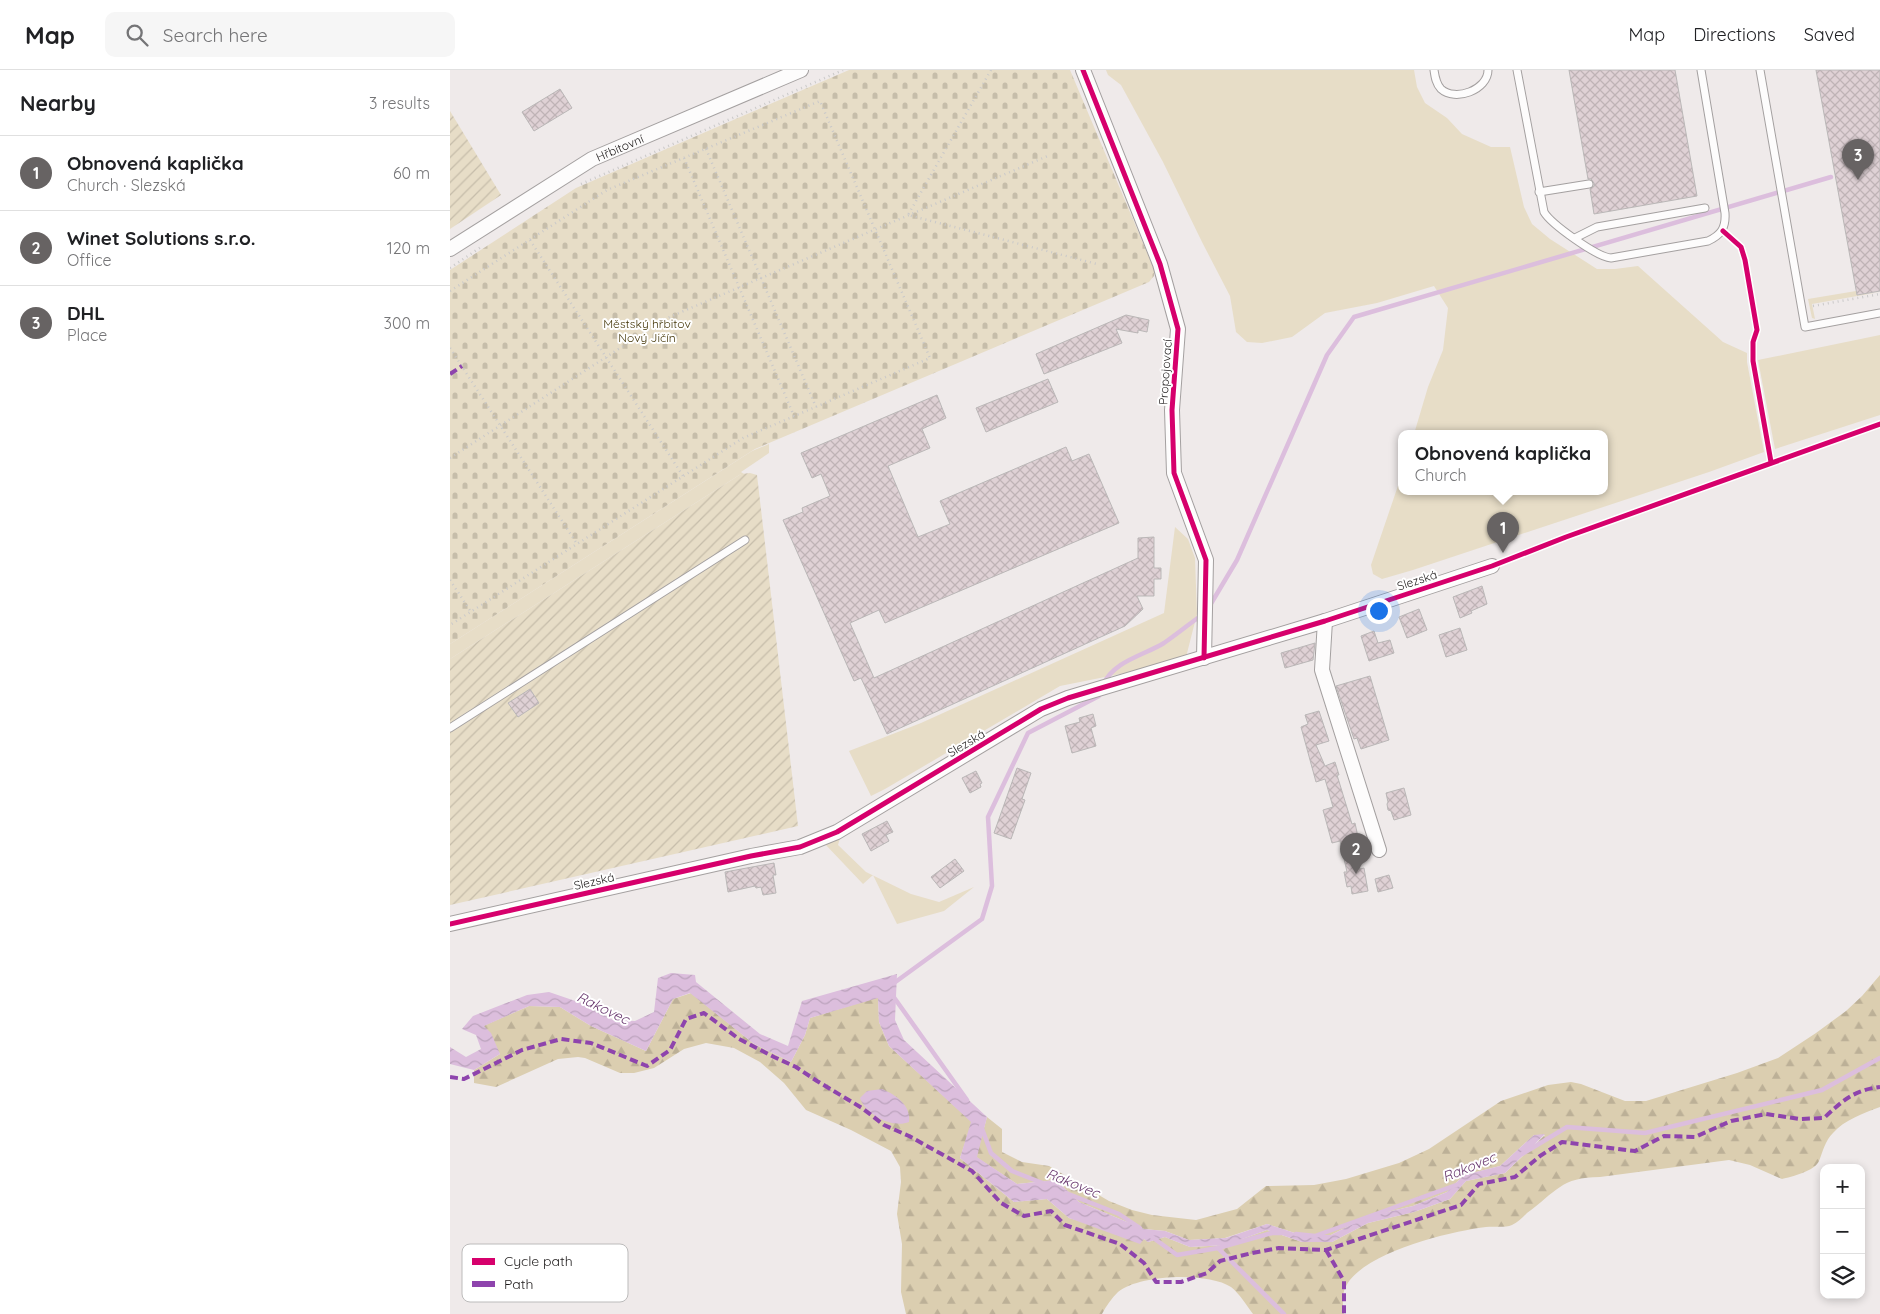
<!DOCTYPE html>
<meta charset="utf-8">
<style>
:root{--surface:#fff;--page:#f6f6f6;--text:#202124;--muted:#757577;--line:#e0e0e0;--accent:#676363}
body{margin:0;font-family:Quicksand,sans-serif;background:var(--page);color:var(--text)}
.controls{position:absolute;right:15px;bottom:15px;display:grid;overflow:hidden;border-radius:10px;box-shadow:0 2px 8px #0003}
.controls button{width:45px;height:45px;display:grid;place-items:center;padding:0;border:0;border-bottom:1px solid var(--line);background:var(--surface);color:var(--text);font:25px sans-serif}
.you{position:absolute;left:928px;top:540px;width:18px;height:18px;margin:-12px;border:4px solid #fff;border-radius:50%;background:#1a73e8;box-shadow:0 0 0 8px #1a73e833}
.badge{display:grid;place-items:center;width:32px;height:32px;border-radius:50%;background:var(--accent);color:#fff;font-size:16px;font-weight:700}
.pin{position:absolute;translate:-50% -41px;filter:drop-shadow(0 1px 2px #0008)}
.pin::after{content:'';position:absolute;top:26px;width:18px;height:15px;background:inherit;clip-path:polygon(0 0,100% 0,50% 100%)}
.popup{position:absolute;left:948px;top:360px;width:210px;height:65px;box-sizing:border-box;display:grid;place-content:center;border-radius:10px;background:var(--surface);filter:drop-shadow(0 1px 4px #0005);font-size:16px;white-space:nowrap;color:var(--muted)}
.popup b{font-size:19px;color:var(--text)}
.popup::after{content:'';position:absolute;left:50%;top:100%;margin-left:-10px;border:10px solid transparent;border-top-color:var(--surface)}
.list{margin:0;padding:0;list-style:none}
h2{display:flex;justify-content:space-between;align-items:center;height:65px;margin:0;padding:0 20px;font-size:21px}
h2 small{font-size:16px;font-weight:400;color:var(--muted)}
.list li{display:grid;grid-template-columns:32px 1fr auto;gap:15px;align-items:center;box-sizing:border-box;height:75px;padding:0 20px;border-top:1px solid var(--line)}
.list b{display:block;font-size:19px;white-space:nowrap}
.list p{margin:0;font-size:16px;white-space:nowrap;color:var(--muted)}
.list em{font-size:16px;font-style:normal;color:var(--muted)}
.icon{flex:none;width:28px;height:28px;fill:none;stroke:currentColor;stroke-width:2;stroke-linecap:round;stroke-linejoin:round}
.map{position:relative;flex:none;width:1430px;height:1244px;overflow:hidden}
header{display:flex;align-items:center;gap:30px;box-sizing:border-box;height:70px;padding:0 25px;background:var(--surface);border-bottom:1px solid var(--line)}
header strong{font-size:24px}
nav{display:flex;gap:28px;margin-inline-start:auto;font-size:18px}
.search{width:350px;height:45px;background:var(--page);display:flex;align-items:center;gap:12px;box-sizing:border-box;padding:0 18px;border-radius:10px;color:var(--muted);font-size:19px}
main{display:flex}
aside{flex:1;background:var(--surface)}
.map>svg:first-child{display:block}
.grass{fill:#e7ddc7}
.forest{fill:url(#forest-firs)}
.cemetery{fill:url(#cemetery-stones)}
.garden{fill:url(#garden-furrows)}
.water{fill:url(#water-waves)}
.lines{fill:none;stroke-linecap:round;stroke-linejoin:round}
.stream{stroke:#dcbedd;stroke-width:4.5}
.building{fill:url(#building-cross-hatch);stroke:#bab7b7}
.service-casing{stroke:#a4a0a0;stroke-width:9}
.minor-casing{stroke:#a4a0a0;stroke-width:16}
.path{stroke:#cac9c9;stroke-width:2.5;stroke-dasharray:1 4;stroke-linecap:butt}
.service{stroke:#fdfcfc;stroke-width:7}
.minor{stroke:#fdfcfc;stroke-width:14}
.quiet{stroke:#8e44ad;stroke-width:4;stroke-dasharray:8 4;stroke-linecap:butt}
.cycleway-casing{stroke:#fff;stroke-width:8}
.cycleway{stroke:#d6006c;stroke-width:5}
.labels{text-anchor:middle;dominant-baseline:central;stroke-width:4;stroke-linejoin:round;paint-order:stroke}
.street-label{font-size:12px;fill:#1e1b1b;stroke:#fff}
.park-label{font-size:12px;fill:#433506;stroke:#fff}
.water-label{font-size:14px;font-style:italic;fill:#67366d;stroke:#fff}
.key{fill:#fff;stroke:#bcbbbb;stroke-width:1}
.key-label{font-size:14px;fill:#1e1b1b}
</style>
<header>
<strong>Map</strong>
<div class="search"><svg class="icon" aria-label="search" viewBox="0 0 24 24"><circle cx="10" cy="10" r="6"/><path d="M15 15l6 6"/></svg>Search here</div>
<nav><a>Map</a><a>Directions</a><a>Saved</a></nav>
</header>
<main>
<aside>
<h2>Nearby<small>3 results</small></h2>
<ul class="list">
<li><span class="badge">1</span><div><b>Obnovená kaplička</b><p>Church · Slezská</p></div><em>60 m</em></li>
<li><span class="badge">2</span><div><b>Winet Solutions s.r.o.</b><p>Office</p></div><em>120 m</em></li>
<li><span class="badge">3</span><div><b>DHL</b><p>Place</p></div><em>300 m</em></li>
</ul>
</aside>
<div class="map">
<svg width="1430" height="1244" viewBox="0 0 1430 1244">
<defs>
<pattern id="forest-firs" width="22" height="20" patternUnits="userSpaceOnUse" patternTransform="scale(1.25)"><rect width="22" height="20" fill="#dbceb0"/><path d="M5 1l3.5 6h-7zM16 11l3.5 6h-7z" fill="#bcb097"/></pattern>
<pattern id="cemetery-stones" width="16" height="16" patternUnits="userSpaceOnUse" patternTransform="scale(1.25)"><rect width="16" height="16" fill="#e7ddc7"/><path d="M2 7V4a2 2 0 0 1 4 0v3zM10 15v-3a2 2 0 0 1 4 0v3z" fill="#c6bdaa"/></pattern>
<pattern id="garden-furrows" width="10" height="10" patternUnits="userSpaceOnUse" patternTransform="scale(1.25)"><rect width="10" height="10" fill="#e7ddc7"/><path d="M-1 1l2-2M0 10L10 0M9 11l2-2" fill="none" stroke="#c6bdaa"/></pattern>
<pattern id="water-waves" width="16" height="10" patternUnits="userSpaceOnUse" patternTransform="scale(1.25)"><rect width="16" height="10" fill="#dcbedd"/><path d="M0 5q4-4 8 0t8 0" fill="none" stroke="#bca3bd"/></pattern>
<pattern id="building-cross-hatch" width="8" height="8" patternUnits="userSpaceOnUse" patternTransform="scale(1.25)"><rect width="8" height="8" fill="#dfd1d5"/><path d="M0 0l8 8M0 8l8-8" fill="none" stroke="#bfb3b6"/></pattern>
</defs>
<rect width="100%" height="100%" fill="#efeaea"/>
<!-- grass -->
<g class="grass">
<polygon points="656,0 964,0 967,17 975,33 997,48 1012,64 1041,77 1060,77 1074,137 1082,154 1100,169 1147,199 1165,199 1188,196 1273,272 1297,283 1297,292 1314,382 1259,402 963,500 932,509 923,504 921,495 952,404 952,422 1154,422 1154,364 964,364 978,317 993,280 998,238 984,216 927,233 875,243 842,267 812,273 797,272 786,262 780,226 752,172 713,92 671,15 658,5"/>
<polygon points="1406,221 1407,225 1430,222 1362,234 1365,249 1362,248 1358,229"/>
<polygon points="1430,265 1430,345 1325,379 1308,290"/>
<polygon points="319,374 319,383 291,402 294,404 291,404 0,589 0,574 302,381"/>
<polygon points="725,457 738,469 745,488 747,544 735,591 610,616 435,719 421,726 399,681 471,653 714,543"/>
<polygon points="390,768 388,775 416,802 461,824 489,832 524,817 494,841 447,854 423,805 413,814 375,774"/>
</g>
<!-- forest -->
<path class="forest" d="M 1430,905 L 1430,1037 C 1414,1043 1394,1050 1383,1063 C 1375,1071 1373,1081 1369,1091 C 1365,1101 1341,1107 1332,1109 L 1300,1095 L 1279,1090 L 1150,1107 C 1111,1107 1106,1122 1077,1143 C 1073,1147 1068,1152 1062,1155 C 1055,1158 1044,1156 1036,1157 C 1001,1161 905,1184 894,1221 C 892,1229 893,1236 894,1244 L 803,1244 C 797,1236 789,1223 781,1217 C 758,1202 690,1204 668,1222 C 662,1228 656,1236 652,1244 L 456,1244 L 451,1222 L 452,1174 L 447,1144 L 451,1112 L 450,1097 L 441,1081 L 401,1060 L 356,1040 L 334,1013 L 310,992 L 284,978 L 256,973 L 234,979 L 204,998 L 184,1003 L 170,1003 L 135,988 L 128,987 L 108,989 L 46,1017 L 24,1013 L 24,1000 L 50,984 L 33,956 L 79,936 L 110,937 L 141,956 L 196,981 L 223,929 L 241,923 L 304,974 L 341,992 L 355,965 L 360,948 L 428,927 L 429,952 L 439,976 L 522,1052 L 510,1088 L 564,1132 L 597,1129 L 619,1148 L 694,1169 L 698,1172 L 715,1167 L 740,1177 L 776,1175 L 817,1160 L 852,1172 L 882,1172 L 918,1153 L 964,1142 L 1000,1129 L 1016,1111 L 1055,1103 L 1095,1065 L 1084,1065 L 1050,1096 L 1014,1105 L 997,1122 L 963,1136 L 916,1147 L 881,1165 L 851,1165 L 817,1154 L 775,1168 L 739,1170 L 715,1161 L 694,1159 L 629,1132 L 606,1110 L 567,1114 L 526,1087 L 537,1047 L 552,1059 L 552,1082 L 572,1092 L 599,1096 L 659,1131 L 682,1140 L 702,1145 L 746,1150 L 787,1139 L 816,1116 L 864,1115 L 896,1109 L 949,1093 L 979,1079 L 1051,1031 L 1098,1015 L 1121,1012 L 1131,1014 L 1175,1031 L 1196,1031 L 1287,1003 L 1328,988 L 1366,963 L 1396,941 L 1412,926 Z"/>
<!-- cemetery -->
<polygon class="cemetery" points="399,0 620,0 704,199 704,206 699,212 305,379 0,574 0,200 126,118"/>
<!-- garden -->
<g class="garden">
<polygon points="0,41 51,125 0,159"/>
<polygon points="300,403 307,405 348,756 0,835 0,589 291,404"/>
</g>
<!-- water -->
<g class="water">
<polygon points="221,903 245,905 246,912 310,964 338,976 352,931 447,904 445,950 454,970 537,1047 527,1087 567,1114 606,1110 629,1132 694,1159 715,1161 739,1170 776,1168 817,1154 851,1165 881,1165 916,1147 963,1136 997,1122 1014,1105 1050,1096 1084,1065 1095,1064 1055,1103 1016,1111 1000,1129 964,1142 918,1153 882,1172 852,1172 817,1160 776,1175 740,1177 715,1167 698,1172 694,1169 690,1174 619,1148 597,1129 564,1132 510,1088 521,1052 439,976 429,952 428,928 360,948 355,965 341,992 304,974 240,923 223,929 196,981 141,956 110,937 79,936 34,956 41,963 50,984 24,1000 0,994 0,977 16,987 31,979 26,965 12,959 23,946 77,925 99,922 140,936 163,950 185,951 204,942 208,908"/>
<path d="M 432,1019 C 446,1025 461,1035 459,1052 C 442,1059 415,1044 410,1028 L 417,1021 Z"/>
</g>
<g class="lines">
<!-- stream -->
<g class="stream">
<polyline points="759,537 787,490 877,285 904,247 1381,107"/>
<path d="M 653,615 C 663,591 695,585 714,573 C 727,564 739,554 752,545"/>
<polyline points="444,913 532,849 542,816 538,747 578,663 649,626 650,622"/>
<polyline points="443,926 517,1030"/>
<polyline points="531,1056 541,1083 562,1101 595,1114"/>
<polyline points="1072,1084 1117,1057 1195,1063 1372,1020 1430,988"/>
<polyline points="616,1123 669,1144 690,1158"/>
<polyline points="846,1164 865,1166 1009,1114"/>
<polyline points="702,1167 727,1185 768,1178 822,1163 831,1163"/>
<polyline points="768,1178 834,1244"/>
</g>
</g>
<!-- building -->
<g class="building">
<polygon points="1119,0 1225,0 1247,126 1144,144 1140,119 1144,116 1144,113 1141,109 1138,109"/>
<polygon points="1366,0 1430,0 1430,221 1407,225"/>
<polygon points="110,19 122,38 84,61 72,42"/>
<polygon points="676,245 699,250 697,262 688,260 688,263 666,259 672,273 594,304 586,284"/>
<polygon points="598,309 608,332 536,362 526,338"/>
<polygon points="487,325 496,348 472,359 480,378 438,396 468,467 500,454 490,431 616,377 622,391 639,384 669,453 435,553 429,540 400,553 424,608 688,488 688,468 704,467 704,498 711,498 711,509 704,509 704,526 687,526 693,539 675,556 437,664 411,608 404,611 333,450 353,442 352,438 380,426 371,404 362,408 351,383"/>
<polygon points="1032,516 1037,534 1021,541 1022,543 1010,548 1003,527"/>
<polygon points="969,539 977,560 957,568 949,547"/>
<polygon points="1010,558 1017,580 996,587 989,565"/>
<polygon points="924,561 928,573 940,570 944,583 919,591 911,566"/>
<polygon points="865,573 863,590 835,598 831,583"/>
<polygon points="920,606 939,670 911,679 907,668 904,669 886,616"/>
<polygon points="80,619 89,633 68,647 58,633"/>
<polygon points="869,641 879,671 866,675 875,696 885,692 889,705 887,705 902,754 905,753 908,767 903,768 910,799 914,798 918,821 902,824 901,816 897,817 894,802 897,802 890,771 882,773 873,740 883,737 875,709 866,712 851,657 858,654 855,645"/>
<polygon points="643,644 646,656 641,658 646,676 622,683 615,656 630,652 629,648"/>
<polygon points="567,698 581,703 572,729 575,730 561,769 544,763"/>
<polygon points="526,701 532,713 530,714 531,717 520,723 512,708"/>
<polygon points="954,718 961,745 944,750 941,741 938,740 937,734 938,732 936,723"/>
<polygon points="437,751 443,762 436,765 439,771 421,781 412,764"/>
<polygon points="505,789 514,801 490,818 481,807"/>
<polygon points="324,793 326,805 323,805 326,823 313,825 311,817 306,818 305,816 278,822 275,802"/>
<polygon points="939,805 943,818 928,822 925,809"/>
</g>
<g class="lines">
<defs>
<g id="service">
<path d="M 984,0 C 985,7 986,14 991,19 C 1005,32 1038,20 1038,0"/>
<path d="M 1067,0 L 1094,142 C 1101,154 1147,187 1161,188 L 1258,171 C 1271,165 1276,158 1275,143 L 1251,0"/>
<polyline points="1310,0 1355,257 1430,243"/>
<polyline points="1089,122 1139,114"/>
<polyline points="1125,168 1147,157 1255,138"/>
<polyline points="0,658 295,470"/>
</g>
<g id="minor">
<polyline points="633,0 710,194 728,259 722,340 724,403 756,490 754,588"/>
<path id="s1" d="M 0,179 L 142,89 L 351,0"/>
<polyline points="875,551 872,600 929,780"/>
<polyline points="0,854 301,786 350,777 387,762 591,639 618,628 875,551 1042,496"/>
</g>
</defs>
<!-- service casing -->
<use href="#service" class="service-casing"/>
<!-- minor casing -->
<use href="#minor" class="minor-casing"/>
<!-- path -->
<g class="path">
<polyline points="541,0 458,145 647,194"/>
<polyline points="256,79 366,337"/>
<polyline points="234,88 344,346"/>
<polyline points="131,114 393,0"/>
<polyline points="80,170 233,406"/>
<polyline points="0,198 31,177"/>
<polyline points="0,221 157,120 370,31 480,288 293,368 0,555"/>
<polyline points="1363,236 1430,224"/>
<polyline points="0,278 127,474"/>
<polyline points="0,388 215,249 600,85"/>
<polyline points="0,510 21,542"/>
</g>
<!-- service -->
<use href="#service" class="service"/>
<!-- minor -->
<use href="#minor" class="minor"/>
<!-- quiet -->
<g class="quiet">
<polyline points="0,304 12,296"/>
<path d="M 0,1007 L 14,1009 L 72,980 L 111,969 L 141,973 L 197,996 L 220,980 L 236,949 L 254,943 L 289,969 L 324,987 L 346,997 L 367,1011 L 412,1038 L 434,1055 L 459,1066 L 522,1101 L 551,1133 L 574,1146 L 601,1141 L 615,1155 L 670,1174 L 694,1193 L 706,1212 L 731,1212 L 757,1203 L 770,1191 L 802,1183 L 829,1178 L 876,1180 L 1011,1135 L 1029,1114 L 1065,1107 L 1090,1086 L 1112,1072 L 1185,1081 L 1214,1066 L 1245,1067 L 1281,1051 L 1316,1044 L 1350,1049 L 1374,1048 C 1392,1031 1404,1020 1430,1017"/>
<polyline points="876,1180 894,1211 894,1244"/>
</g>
<defs>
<g id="cycleway">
<polyline points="633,0 710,194 728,259 722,340 724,403 756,490 754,588"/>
<polyline points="1273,161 1291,177 1295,190 1307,260 1303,272 1303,291 1321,392"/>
<polyline points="0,854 301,786 350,777 387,762 591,639 618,628 875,551 1042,496 1116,467 1430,354"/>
</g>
</defs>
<!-- cycleway casing -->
<use href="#cycleway" class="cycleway-casing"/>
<!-- cycleway -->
<use href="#cycleway" class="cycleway"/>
</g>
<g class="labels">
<!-- street labels -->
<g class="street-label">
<text stroke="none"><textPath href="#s1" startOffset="198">Hřbitovní</textPath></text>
<text transform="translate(715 302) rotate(-86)">Propojovací</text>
<text transform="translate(967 510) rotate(-18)">Slezská</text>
<text transform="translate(516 673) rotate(-31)">Slezská</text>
<text transform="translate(144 811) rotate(-13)">Slezská</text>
</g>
<!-- park labels -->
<g class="park-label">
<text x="197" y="253">Městský hřbitov<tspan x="197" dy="14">Nový Jičín</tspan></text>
</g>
<!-- water labels -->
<g class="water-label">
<text transform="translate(153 938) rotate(26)">Rakovec</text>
<text transform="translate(1019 1097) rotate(-22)">Rakovec</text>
<text transform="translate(623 1113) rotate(22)">Rakovec</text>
</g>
</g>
<!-- legend -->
<rect x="12" y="1174" width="166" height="58" rx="8" class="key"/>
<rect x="22" y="1188" width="23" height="7" fill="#d6006c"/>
<rect x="22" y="1211" width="23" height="6" fill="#8e44ad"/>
<g class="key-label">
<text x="54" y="1196">Cycle path</text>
<text x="54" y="1219">Path</text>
</g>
</svg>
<div class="controls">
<button>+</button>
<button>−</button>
<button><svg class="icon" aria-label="layers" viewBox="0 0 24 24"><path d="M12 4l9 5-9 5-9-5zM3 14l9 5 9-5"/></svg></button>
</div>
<div class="you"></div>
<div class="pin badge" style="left:1053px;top:483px">1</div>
<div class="popup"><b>Obnovená kaplička</b>Church</div>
<div class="pin badge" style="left:906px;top:804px">2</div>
<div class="pin badge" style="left:1408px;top:110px">3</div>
</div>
</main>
